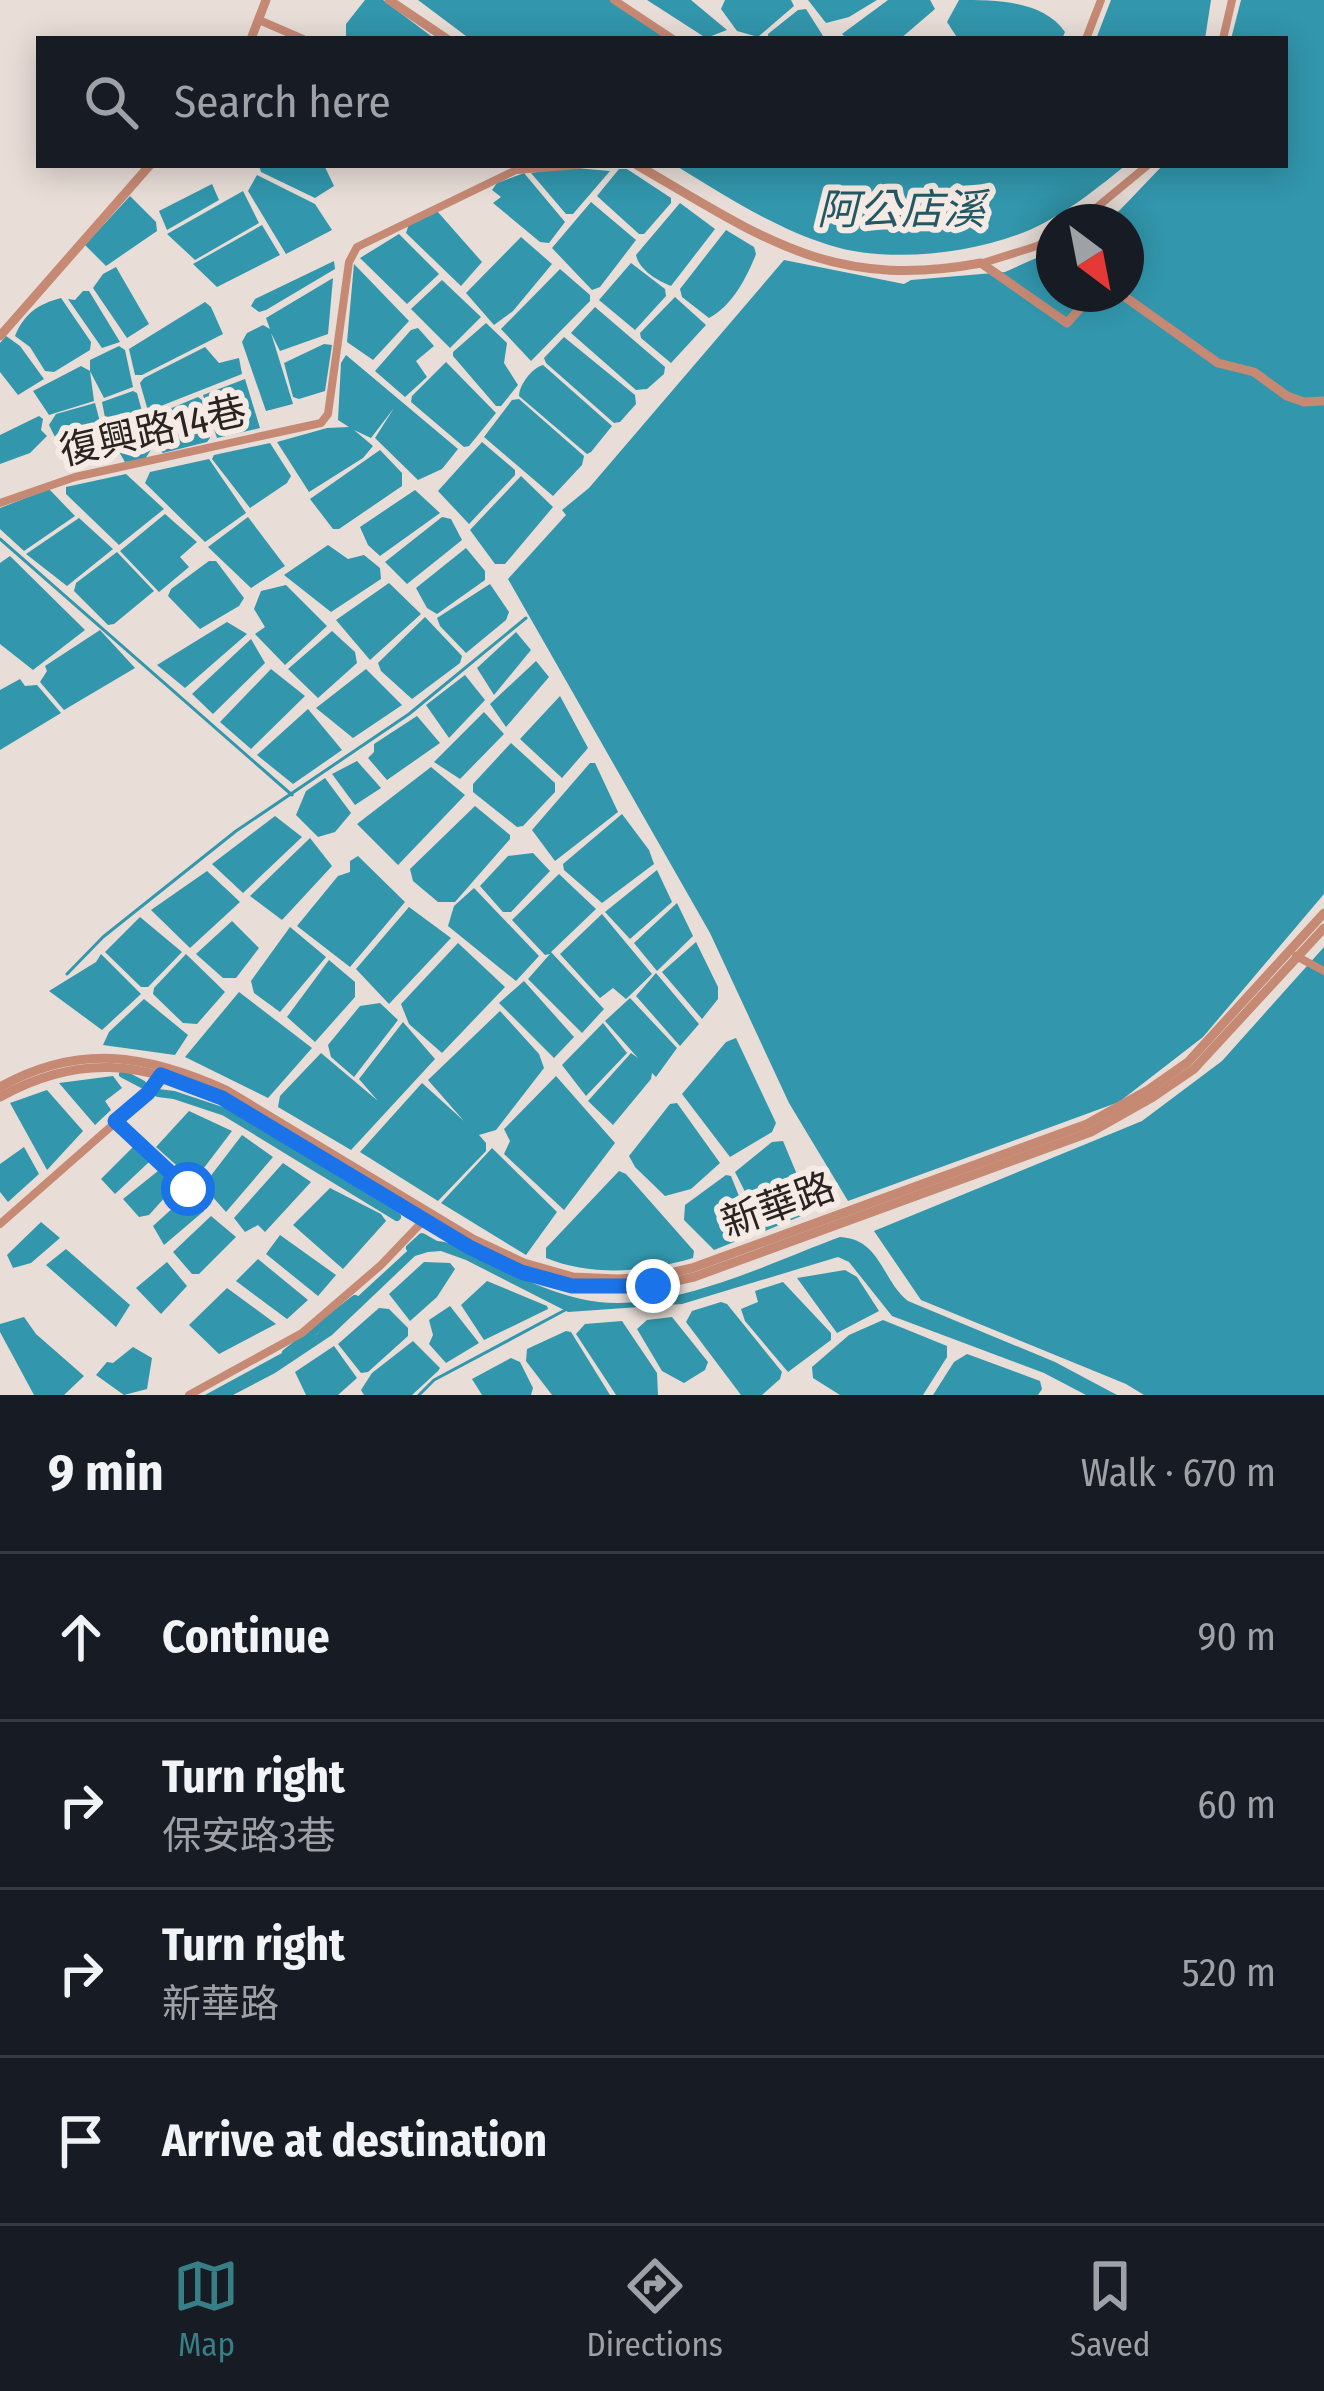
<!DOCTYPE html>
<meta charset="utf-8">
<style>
:root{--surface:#171b24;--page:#242831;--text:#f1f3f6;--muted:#9ea1a6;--line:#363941;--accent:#377e86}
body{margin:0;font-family:"Fira Sans Condensed","Noto Sans TC",sans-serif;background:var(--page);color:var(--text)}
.compass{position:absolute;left:1036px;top:204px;width:108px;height:108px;border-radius:50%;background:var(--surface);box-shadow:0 6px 30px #0003;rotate:148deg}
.stop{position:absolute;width:36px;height:36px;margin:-27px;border:9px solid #1a73e8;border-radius:50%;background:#fff}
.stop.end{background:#1a73e8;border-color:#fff;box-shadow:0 3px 12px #0008}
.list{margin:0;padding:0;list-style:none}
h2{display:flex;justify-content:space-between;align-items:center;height:156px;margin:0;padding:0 48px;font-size:51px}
h2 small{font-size:39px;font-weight:400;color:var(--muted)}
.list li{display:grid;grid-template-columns:78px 1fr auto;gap:36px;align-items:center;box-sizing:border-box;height:168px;padding:0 48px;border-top:3px solid var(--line)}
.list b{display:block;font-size:45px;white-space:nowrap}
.list p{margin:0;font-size:39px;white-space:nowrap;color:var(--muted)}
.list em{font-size:39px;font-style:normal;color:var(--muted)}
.icon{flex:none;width:66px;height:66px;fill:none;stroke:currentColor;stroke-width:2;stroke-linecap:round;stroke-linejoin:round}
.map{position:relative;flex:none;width:1324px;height:1395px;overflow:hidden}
.search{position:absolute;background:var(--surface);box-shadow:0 6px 30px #0003;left:36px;right:36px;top:36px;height:132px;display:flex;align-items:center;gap:30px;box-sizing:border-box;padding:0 42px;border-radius:0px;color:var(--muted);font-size:45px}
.sheet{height:828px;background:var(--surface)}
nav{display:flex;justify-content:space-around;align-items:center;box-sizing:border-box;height:168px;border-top:3px solid var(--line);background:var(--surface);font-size:33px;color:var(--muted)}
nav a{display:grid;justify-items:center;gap:6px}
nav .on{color:var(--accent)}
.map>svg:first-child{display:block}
.water{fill:#3296ac}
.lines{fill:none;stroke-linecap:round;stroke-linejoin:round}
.stream{stroke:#3296ac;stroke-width:3}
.canal{stroke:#3296ac;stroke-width:8}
.minor{stroke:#c58974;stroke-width:8}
.tertiary{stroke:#c58974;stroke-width:9}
.route{stroke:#1a73e8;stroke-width:15}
.labels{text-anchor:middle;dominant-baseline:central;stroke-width:12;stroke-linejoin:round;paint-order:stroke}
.street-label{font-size:39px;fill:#292422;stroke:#f6eae4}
.water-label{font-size:42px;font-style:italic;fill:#235865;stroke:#f6eae4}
</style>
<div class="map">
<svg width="1324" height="1395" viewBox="0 0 1324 1395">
<rect width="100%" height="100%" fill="#e8ddd7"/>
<!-- water -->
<g class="water">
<polygon points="365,0 383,0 435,39 346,39 346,24"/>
<polygon points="418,0 612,0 666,39 470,39"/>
<polygon points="647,0 691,0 727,30 706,38"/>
<polygon points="725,0 791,0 794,6 758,37 737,31 721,9"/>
<polygon points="808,0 877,0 849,17 826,23"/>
<polygon points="888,0 930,0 935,9 900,39 847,39 842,34"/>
<path d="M 959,0 C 995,0 1043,0 1065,32 L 1062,39 L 958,39 L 947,22 Z"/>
<polygon points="1111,0 1211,0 1205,39 1096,39"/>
<polygon points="1241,0 1324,0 1324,894 1203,1037 1119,1102 848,1201 789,1103 710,933 508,579 566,515 562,510 589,488 784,260 904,284 911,280 1005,272 1054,250 1054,294 1126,294 1126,222 1102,222 1120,210 1163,165 1285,165 1285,39 1231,39"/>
<polygon points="806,9 825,39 768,39 768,34 798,10"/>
<polygon points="324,165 334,186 315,198 261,172 259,166"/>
<path d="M 675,165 L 1126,165 C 1100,186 1074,207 1044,223 C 988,253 890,265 829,245 C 773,227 725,196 675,165 Z"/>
<polygon points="564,167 610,171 573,214 566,214 531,173"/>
<polygon points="619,169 627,169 671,198 671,203 644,234 639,234 597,196"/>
<polygon points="524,173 565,222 549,243 540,242 493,203 501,197 492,190 497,183"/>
<polygon points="257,175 315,204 332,230 286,254 248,191"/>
<polygon points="212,184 219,200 167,230 159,211"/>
<polygon points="243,191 259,223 195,260 167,234"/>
<polygon points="130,196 156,222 157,231 106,266 85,245"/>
<polygon points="591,202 636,240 600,287 592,290 552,248"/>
<path d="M 680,203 L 715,229 L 671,286 C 658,281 639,270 636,255 Z"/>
<polygon points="437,211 482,262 461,286 406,233 409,224"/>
<polygon points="262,225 280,255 217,287 193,264"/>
<path d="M 726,230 L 754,247 L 756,254 C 747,277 732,306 709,318 L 682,297 L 680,289 Z"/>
<polygon points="399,234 439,274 407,304 360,258"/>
<polygon points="521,237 552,264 513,311 494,325 466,293"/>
<polygon points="334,261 335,269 266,310 259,312 251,306 255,299"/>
<polygon points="631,263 665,289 666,296 635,330 599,300"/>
<polygon points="354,264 409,321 373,360 347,342"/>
<polygon points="116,267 149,324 127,338 93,288 103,274"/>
<polygon points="560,269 590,295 590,301 531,361 501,329"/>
<polygon points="333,278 328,334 280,351 271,333 293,404 266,411 242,342 247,333 263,325 270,329 266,318"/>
<polygon points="442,280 481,317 450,348 411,309"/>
<polygon points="83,291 89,291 120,342 102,348 68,299 75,300"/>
<polygon points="675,297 706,325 671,363 641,338 640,333"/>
<path d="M 61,298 L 91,342 L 90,350 L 54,372 L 45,371 L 30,347 L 15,336 C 24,314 38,304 61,298 Z"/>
<polygon points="205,302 211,307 223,334 142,375 135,375 129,349"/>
<polygon points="595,307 665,367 664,374 647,389 636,390 571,333"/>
<polygon points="486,323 507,343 504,363 518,385 501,406 496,406 453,356 453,352"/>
<polygon points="418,328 434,346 416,361 427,377 405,397 375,371 411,330"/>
<polygon points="6,336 20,346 44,379 18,395 0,372 0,343"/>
<polygon points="564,337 635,395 636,404 620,422 614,423 546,363 544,358"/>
<polygon points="324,344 332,345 325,391 299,399 293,397 284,363"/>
<polygon points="119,346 125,350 133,387 104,398 90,371 94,401 49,415 33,391 81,366 90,371 90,360"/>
<polygon points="205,347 219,363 239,358 242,374 148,411 140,383 144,378"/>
<polygon points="346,355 458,449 442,469 418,480 375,438 394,408 371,438 354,430 373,446 363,458 309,492 277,442 327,428 349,427 338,420 341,363"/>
<polygon points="446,362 496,413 469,446 464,447 411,402 412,396"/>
<path d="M 543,365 L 612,426 L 591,452 L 587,454 L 519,396 C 519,385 532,368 543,365 Z"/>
<polygon points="245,379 260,428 217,438 203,395"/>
<polygon points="133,391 137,393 152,448 145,459 125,462 108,433 102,402"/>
<polygon points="198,397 202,400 210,438 207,442 163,453 157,449 150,417"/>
<polygon points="519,399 584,456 582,465 553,496 484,437 512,400"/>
<polygon points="95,403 106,445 86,454 55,437 49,425 56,414"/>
<polygon points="39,416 43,419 41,430 47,436 30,453 0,464 0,435"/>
<polygon points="482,442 515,470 515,475 469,524 438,491"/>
<polygon points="270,443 291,476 287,483 250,508 212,459 214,455"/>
<polygon points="380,450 402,473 402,486 339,529 333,529 310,499"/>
<polygon points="209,459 246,513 205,542 145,483 150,472"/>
<polygon points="126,474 164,509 119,545 66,494 66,487"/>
<polygon points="521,476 553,507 505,564 495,564 470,530"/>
<polygon points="49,489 75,516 24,551 0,529 0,508"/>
<polygon points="415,490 440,513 380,556 368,545 360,527"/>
<polygon points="165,514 197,542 180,557 189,567 159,592 120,551"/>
<polygon points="248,517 285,566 251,588 208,547"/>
<polygon points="442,517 451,519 462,540 407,584 385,562"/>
<polygon points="79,518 113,549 67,586 26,554"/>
<polygon points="328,545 348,559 364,555 380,568 381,579 331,612 284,575"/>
<polygon points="466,548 485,571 485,580 437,614 427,608 416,588"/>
<polygon points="117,552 154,591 114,624 108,625 74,591 76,583"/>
<polygon points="10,556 85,630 33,670 0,644 0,563"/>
<polygon points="209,561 216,561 244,598 239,606 200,629 168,596 171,589"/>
<polygon points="389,583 421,614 370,660 336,620"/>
<polygon points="490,584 509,612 506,620 466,653 440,626 437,618"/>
<polygon points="286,585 327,626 285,665 255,634 265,627 254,609 261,591"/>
<polygon points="425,617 462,656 460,663 412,699 381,671 378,663"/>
<polygon points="227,622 247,634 185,688 157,665"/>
<polygon points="100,630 135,668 64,710 40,682 47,671 45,666"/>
<polygon points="332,631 355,652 357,663 318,698 288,669"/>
<polygon points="516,632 531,650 494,695 477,668"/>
<polygon points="251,639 265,663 213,714 192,694"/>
<polygon points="536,661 549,677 506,727 490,704"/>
<polygon points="271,669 305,696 251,749 220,722"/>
<polygon points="366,669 402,705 353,738 316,708"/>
<polygon points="465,675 485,700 449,738 426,705"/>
<polygon points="20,679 25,686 37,685 61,713 0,750 0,690"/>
<polygon points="560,696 588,748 562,778 520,739"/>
<polygon points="308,709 342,750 293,784 257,755"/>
<polygon points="484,712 504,734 460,779 434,762"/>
<polygon points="417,716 440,743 387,780 368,758 374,752 374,744"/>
<polygon points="511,743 555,783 555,792 523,826 517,827 473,792 473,784"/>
<polygon points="357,761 381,788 355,805 332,774"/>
<polygon points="590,763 595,763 618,812 555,861 532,830"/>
<polygon points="431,767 465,795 398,865 357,824"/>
<polygon points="325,778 351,813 335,832 318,837 296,815 306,791"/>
<polygon points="475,806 510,835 510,839 455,902 438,902 413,881 410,869"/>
<polygon points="622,814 649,850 654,864 602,903 564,870 563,864"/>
<polygon points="275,816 302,837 243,893 212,864"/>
<polygon points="310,838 332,866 282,920 250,896"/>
<polygon points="533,853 550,871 511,912 503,912 480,886 508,856"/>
<polygon points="358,856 405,902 350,967 297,926 338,876 350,872 350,861"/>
<polygon points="657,870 672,902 630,939 605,912"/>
<polygon points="207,871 240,902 190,948 151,910"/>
<polygon points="559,874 596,909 551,952 604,1009 582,1033 528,979 550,954 545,955 512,920"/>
<polygon points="474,888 539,956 516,981 448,926 454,906"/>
<polygon points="677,903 693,936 657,971 634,943"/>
<polygon points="409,907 451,938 389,1004 356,969"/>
<polygon points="602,914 652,974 626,999 613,988 600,998 560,954"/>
<polygon points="140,917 182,952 148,987 141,987 105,952"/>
<polygon points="232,921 259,948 236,978 223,978 196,954"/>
<polygon points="290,927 326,957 280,1012 254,993 251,981"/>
<polygon points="696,942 718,987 718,999 702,1019 662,972"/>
<polygon points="458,943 505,987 442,1053 409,1024 401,1004"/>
<polygon points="1324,947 1324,1395 1144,1395 1126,1384 921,1300 874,1231 1142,1121 1222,1061"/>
<polygon points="101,954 141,994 102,1030 49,991 96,962"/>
<polygon points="186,954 225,992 197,1024 183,1023 153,994 154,988"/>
<polygon points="329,960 355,982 355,997 315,1042 287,1017"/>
<polygon points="656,973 699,1024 680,1046 636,996"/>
<polygon points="524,981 574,1037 554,1058 499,1003"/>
<polygon points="239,992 312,1048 268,1098 185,1057"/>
<polygon points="630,998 677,1048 656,1077 652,1073 651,1079 613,1125 588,1101 631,1053 638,1058 605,1021"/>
<polygon points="144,999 188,1035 175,1055 103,1045 109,1032"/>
<polygon points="380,1003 398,1020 354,1077 331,1057 328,1045 360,1006"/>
<polygon points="500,1011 539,1054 544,1068 496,1130 479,1135 486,1143 486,1151 438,1201 360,1152 422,1083 464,1121 428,1080"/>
<polygon points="403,1022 435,1059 351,1150 278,1107 280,1096 321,1053 378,1101 359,1079"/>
<polygon points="603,1023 627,1053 586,1096 562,1065"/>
<polygon points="736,1038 776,1123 772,1132 730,1157 682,1094 726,1042"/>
<polygon points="113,1076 122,1088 105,1101 111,1110 95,1125 59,1083"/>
<polygon points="556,1076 615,1143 564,1210 504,1154 510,1141 504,1129"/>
<polygon points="47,1090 83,1131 47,1170 10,1103"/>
<polygon points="677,1103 720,1163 691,1189 665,1196 635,1167 629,1156 670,1104"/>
<polygon points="189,1111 232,1131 194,1181 156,1147"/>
<polygon points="242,1135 273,1157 226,1212 203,1186"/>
<polygon points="783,1141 811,1208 806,1214 765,1231 735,1172 772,1142"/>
<polygon points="134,1146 149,1162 115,1194 101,1179"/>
<polygon points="24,1147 39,1174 8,1202 0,1192 0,1164"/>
<polygon points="492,1148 557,1212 526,1255 441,1203"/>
<polygon points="283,1163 311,1182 265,1232 258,1225 245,1232 234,1218"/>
<polygon points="158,1171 176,1185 149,1215 139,1217 123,1199"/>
<path d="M 619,1171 L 626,1174 L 694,1251 L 693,1258 C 646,1272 593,1277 546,1258 L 546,1248 Z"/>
<polygon points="726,1175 731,1176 754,1234 714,1250 684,1220 685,1205"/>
<polygon points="330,1188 381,1214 386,1221 343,1269 293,1225"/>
<polygon points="186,1196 204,1211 164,1245 153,1226"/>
<polygon points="211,1216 236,1237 199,1274 192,1274 173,1252"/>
<polygon points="41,1222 60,1238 31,1263 13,1268 7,1255"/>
<polygon points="280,1235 336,1275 318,1296 266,1254"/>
<path d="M 840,1237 C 881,1239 882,1281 908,1301 L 1055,1362 L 1117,1395 L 1086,1395 L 1044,1373 L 892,1316 L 849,1262 L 838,1257 L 682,1304 L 568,1312 L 466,1260 L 441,1251 L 428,1252 L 415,1256 L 332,1335 L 275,1373 L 233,1395 L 205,1395 L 317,1334 L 417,1242 C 458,1235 483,1261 519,1277 C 538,1286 560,1294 581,1299 C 661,1318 766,1264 840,1237 Z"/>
<polygon points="66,1249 130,1305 116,1327 46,1265"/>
<polygon points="258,1259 308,1300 287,1319 236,1281"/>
<polygon points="167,1262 187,1286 161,1314 136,1288"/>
<polygon points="424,1262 450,1263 455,1269 437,1297 410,1321 389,1294"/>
<polygon points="845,1270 857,1277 879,1311 837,1333 797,1278"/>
<polygon points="487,1281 547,1306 548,1309 484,1340 461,1305"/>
<polygon points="783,1282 831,1333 831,1340 788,1372 745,1321 741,1309 758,1302 755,1291"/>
<polygon points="227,1288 276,1324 219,1354 189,1325"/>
<polygon points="721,1302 727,1304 782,1372 780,1379 762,1395 741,1395 686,1322 692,1311"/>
<polygon points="450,1306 479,1343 446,1363 429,1344 433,1335 429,1320"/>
<polygon points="379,1308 389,1309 408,1328 408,1336 368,1372 361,1373 338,1344"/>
<polygon points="24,1317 36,1334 84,1376 64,1395 34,1395 0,1332 0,1324"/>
<polygon points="672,1317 708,1362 705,1370 684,1383 662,1371 637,1329 647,1320"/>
<polygon points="883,1320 947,1346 947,1357 923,1395 840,1395 813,1378 812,1367 849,1335"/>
<polygon points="622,1321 657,1373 658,1395 616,1395 576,1334 585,1324"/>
<polygon points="566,1331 571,1332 610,1395 552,1395 526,1361 527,1349"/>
<polygon points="413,1341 440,1368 438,1371 412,1395 364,1395 361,1390 372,1373"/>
<polygon points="334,1346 357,1378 338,1395 306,1395 295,1372"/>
<polygon points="133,1347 152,1358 147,1389 124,1395 96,1375 107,1362 113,1363"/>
<polygon points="967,1354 1040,1381 1042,1389 1038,1395 933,1395 954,1362"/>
<polygon points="511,1358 520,1362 533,1388 531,1395 482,1395 472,1379"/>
</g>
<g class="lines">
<!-- stream -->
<g class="stream">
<polyline points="0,539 292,795"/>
<polyline points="67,974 103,937 236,831 409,714 526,618"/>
<polyline points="419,1395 434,1380 567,1309"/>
</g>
<!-- canal -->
<g class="canal">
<polyline points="123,1074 142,1084"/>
<polyline points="158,1093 174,1095 225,1112 397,1217"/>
<polyline points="410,1248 422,1237 436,1245"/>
<polyline points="286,1353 355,1299"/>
</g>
<!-- minor -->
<g class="minor">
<polyline points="614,0 673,39"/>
<polyline points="259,20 303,39"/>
<polyline points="1086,39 1101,0"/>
<polyline points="1223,39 1232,0"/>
<polyline points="1079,222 1148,165"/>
<polyline points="983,263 1037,246 1054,237"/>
<polyline points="0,503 75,477 321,423 328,414 349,262 357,247 516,170 579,165"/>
<polyline points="1296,956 1324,971"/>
<polyline points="115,1121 188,1189"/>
<polyline points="0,1224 149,1093 162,1075"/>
<polyline points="189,1395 302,1333 381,1265 424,1220"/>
</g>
<!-- tertiary -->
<g class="tertiary">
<polyline points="389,0 447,39"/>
<polyline points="251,39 266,0"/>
<path d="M 637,165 C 761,237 831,291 981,263 L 1067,323 L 1093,294"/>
<polyline points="1121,294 1218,363 1254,372 1287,396 1304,402 1324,401"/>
<polyline points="0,336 150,165"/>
<path d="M 0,1087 C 79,1043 146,1054 226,1090 L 473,1239 L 524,1263 L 573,1277 L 618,1279 L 652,1277 L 692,1268 L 1087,1124 L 1148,1090 L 1188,1062 L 1324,913"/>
<path d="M 0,1097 C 79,1053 142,1062 222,1098 L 469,1247 L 521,1272 L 572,1286 L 618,1288 L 653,1286 L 694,1277 L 1091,1132 L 1153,1097 L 1194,1069 L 1324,928"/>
</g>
</g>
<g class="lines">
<!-- route -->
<polyline class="route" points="188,1189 115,1121 148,1093 161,1075 222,1098 469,1247 521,1272 572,1286 653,1286"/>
</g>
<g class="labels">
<!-- street labels -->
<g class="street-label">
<text transform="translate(153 431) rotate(-13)">復興路14巷</text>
<text transform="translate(778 1205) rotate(-20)">新華路</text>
</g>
<!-- water labels -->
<g class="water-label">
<text x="901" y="210">阿公店溪</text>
</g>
</g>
</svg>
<svg class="compass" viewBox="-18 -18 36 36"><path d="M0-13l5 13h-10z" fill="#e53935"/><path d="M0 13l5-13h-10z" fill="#9ea1a6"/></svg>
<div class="stop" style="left:188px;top:1189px"></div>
<div class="stop end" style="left:653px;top:1286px"></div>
<div class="search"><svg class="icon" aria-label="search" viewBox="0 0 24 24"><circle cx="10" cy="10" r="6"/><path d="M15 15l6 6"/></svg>Search here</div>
</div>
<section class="sheet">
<h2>9 min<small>Walk · 670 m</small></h2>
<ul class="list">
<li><svg class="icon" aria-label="ahead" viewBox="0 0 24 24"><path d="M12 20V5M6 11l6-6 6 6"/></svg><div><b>Continue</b></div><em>90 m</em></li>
<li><svg class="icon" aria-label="right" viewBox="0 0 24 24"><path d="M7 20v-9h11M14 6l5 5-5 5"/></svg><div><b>Turn right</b><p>保安路3巷</p></div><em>60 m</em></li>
<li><svg class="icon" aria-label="right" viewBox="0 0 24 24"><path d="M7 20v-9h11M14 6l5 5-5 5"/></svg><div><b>Turn right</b><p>新華路</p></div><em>520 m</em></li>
<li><svg class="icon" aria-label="arrive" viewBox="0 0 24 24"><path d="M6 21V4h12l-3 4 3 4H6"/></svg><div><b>Arrive at destination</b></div></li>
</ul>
</section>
<nav>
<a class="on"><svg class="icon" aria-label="map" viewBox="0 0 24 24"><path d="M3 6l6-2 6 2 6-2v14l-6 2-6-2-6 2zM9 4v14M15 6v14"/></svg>Map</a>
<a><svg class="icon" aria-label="directions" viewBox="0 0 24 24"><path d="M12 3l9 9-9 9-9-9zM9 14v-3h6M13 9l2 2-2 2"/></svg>Directions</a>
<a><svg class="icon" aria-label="saved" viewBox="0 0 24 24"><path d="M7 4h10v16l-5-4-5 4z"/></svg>Saved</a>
</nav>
